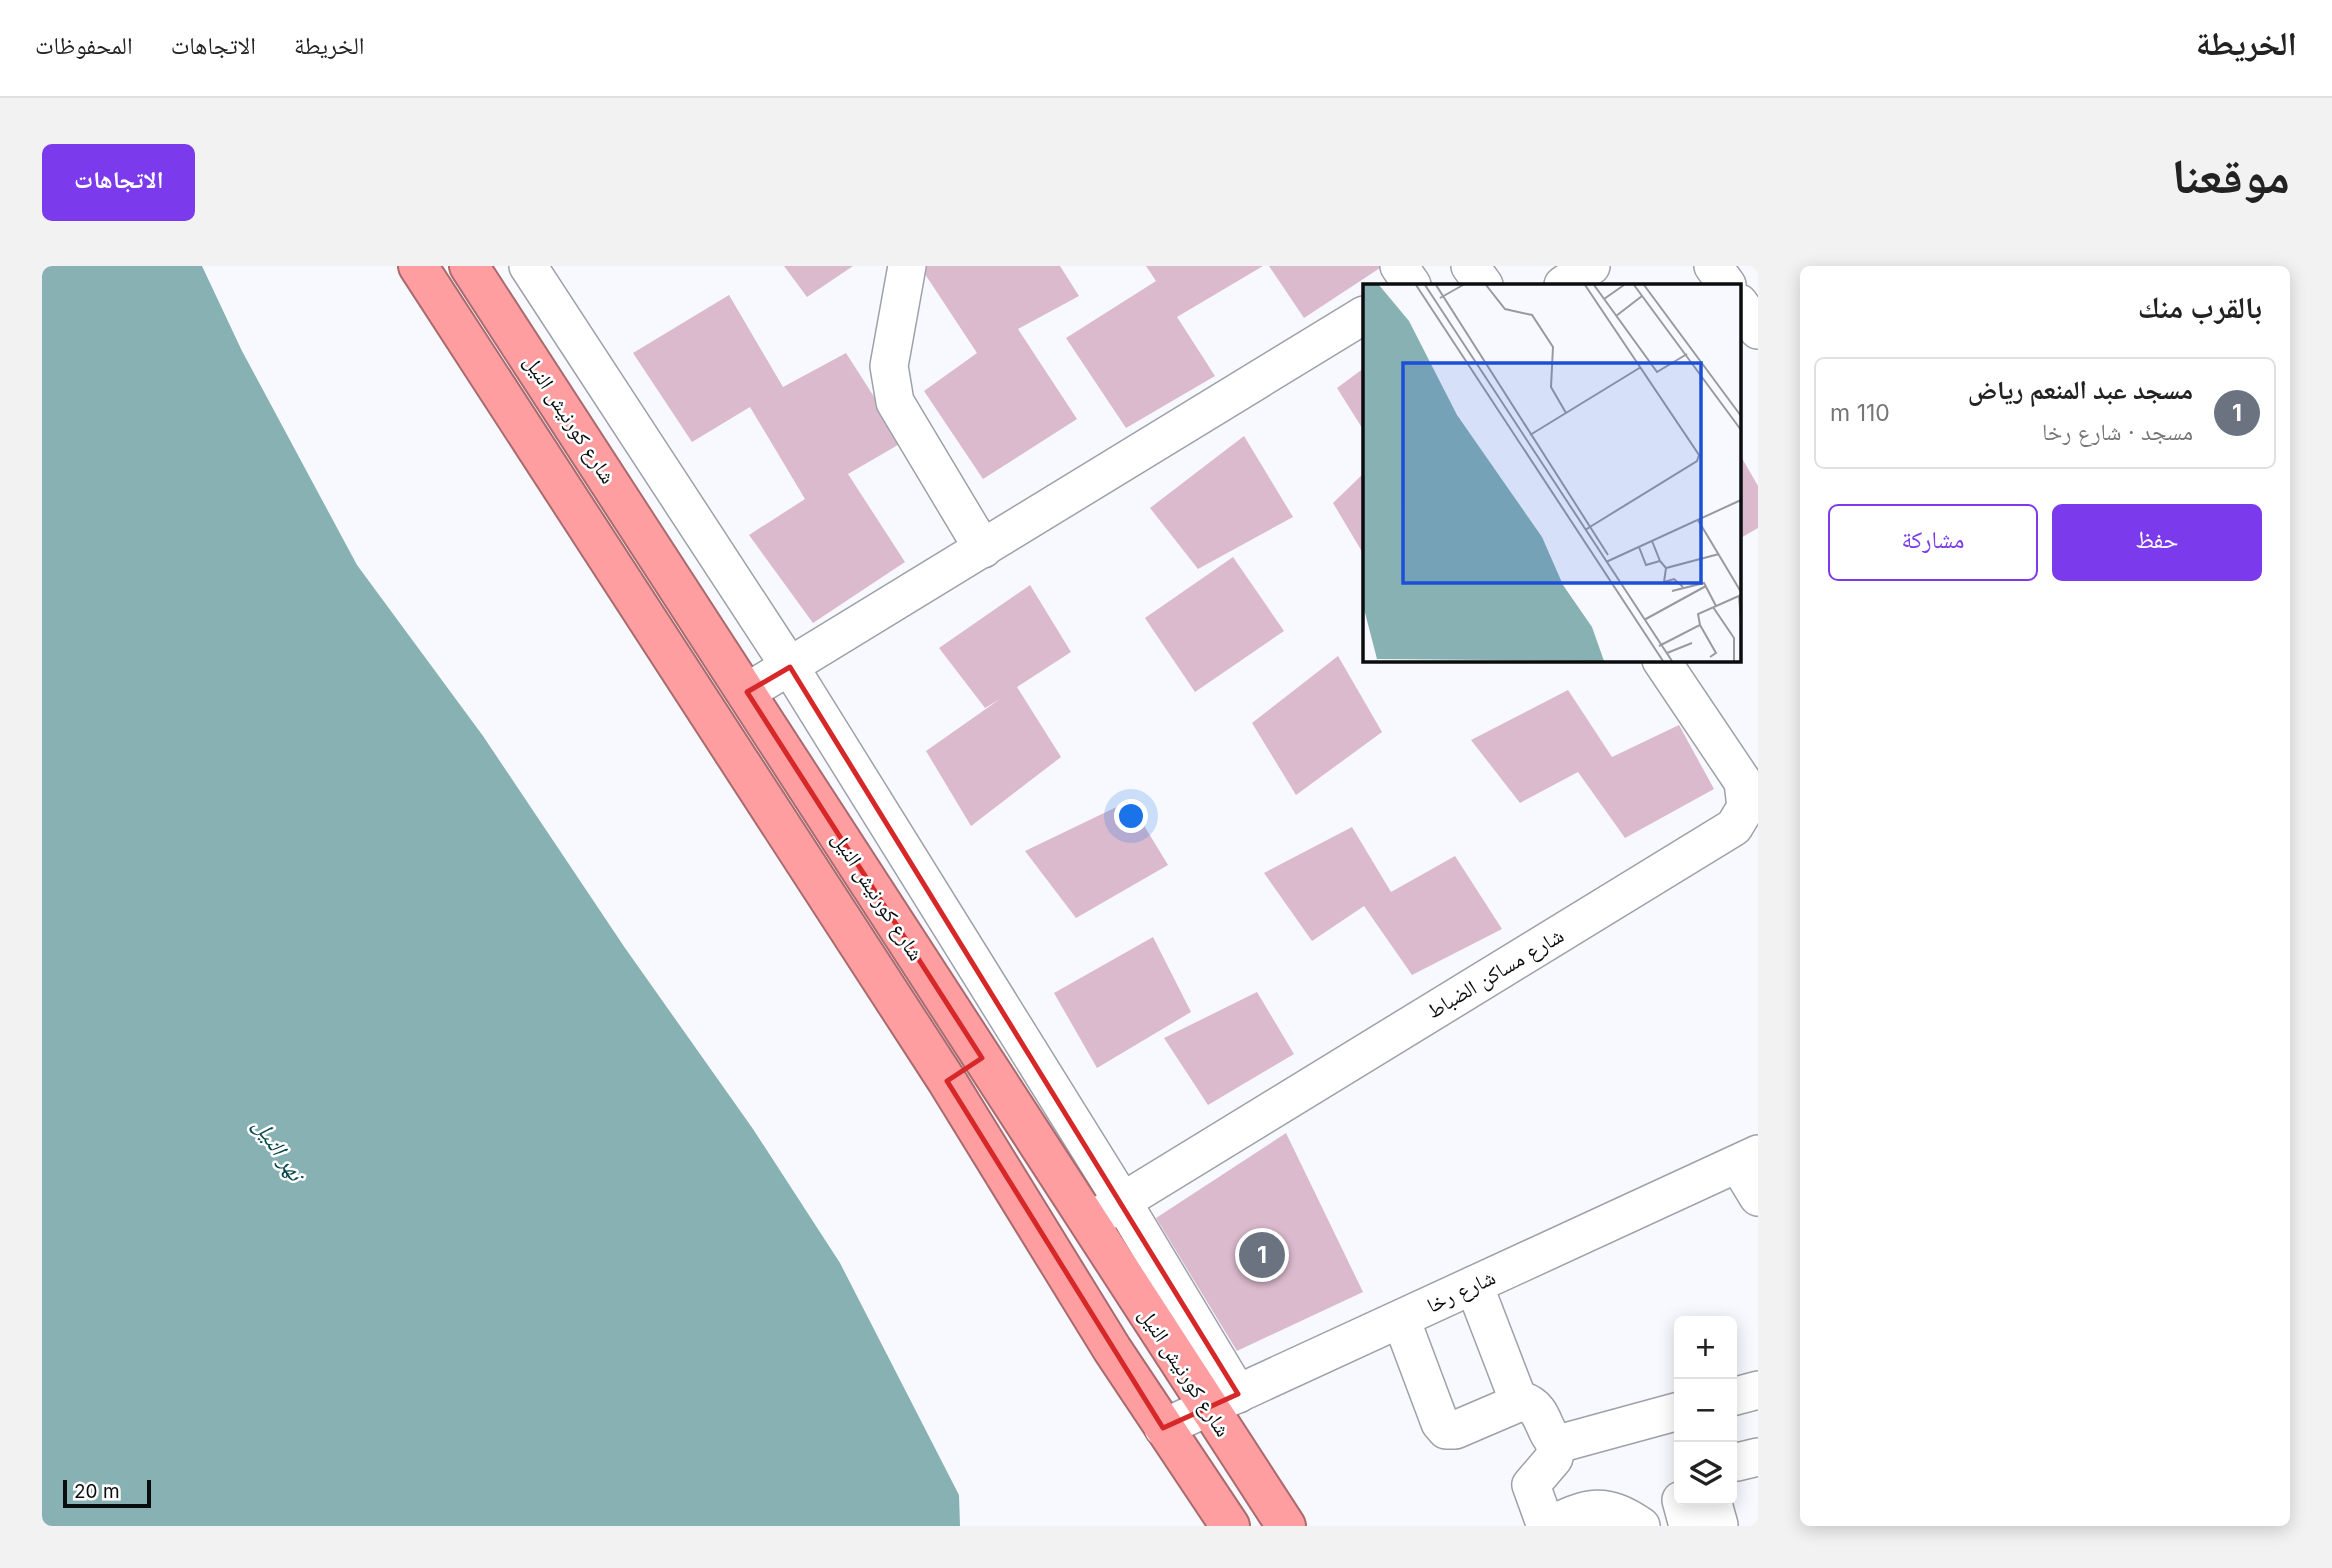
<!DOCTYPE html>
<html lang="ar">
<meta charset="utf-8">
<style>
:root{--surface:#fff;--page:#f2f2f2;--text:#222;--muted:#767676;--line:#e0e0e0;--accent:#7c3aed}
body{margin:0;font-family:Inter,"Noto Naskh Arabic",sans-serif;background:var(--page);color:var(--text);direction:rtl}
.controls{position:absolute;right:21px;bottom:21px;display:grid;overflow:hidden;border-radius:10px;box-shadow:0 4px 18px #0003}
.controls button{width:63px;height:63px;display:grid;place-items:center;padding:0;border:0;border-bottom:2px solid var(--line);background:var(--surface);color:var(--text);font:35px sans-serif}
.scale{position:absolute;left:21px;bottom:18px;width:88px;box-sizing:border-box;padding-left:7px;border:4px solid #0b0c0e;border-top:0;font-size:19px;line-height:24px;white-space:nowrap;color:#0b0c0e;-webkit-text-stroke:5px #fff;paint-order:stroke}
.you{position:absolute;left:1090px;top:551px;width:24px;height:24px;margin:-18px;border:5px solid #fff;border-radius:50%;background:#1a73e8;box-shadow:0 0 0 10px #1a73e833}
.badge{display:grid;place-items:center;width:46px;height:46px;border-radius:50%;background:var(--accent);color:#fff;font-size:23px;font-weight:700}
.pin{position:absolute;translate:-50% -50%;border:4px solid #fff;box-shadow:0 2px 7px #0006}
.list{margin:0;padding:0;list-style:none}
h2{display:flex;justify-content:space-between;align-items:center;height:91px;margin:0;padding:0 28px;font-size:30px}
h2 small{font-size:23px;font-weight:400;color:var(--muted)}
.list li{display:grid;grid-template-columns:46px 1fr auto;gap:21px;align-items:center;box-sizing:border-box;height:112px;margin:0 14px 14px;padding:0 14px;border:2px solid var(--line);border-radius:10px}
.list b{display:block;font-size:26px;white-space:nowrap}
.list p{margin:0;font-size:23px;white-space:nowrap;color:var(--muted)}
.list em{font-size:23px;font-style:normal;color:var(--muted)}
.actions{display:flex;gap:14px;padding:21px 28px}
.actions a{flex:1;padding:16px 0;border:2px solid var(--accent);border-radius:10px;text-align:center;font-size:24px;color:var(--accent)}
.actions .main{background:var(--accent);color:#fff}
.icon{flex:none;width:38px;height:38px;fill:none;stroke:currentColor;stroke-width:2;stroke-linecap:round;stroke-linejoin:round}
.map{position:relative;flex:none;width:1716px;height:1260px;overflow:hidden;direction:ltr;border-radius:10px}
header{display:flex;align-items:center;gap:42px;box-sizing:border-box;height:98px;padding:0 35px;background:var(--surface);border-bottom:2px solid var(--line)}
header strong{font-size:33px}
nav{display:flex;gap:38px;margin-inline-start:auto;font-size:24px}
.intro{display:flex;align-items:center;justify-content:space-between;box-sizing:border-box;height:168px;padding:0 42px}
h1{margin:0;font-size:49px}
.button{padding:18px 32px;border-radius:10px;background:var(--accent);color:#fff;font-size:24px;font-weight:700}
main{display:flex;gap:42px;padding:0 42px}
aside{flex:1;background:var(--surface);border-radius:10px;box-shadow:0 4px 18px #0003}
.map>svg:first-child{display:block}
.water{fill:#87b1b2}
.building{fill:#dbbacd}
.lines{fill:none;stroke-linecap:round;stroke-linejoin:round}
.minor-casing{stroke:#9ea1a9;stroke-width:40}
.highway-casing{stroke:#aa6b6e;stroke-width:42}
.minor{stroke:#fff;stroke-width:37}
.highway{stroke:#ff9ea1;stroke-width:38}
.marked{fill:none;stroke:#d62828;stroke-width:5;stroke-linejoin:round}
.labels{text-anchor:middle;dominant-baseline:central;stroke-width:5;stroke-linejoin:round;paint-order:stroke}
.street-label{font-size:21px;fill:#0b0c0e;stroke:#fff}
.water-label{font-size:23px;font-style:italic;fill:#05484a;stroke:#fff}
.inset-road{fill:none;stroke:#999a9e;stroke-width:2}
.view{fill:#1d4ed8;fill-opacity:0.15;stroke:#1d4ed8;stroke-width:3.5}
.inset-edge{fill:none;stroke:#0b0c0e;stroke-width:3.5}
</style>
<header>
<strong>الخريطة</strong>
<nav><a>الخريطة</a><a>الاتجاهات</a><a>المحفوظات</a></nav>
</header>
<div class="intro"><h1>موقعنا</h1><a class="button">الاتجاهات</a></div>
<main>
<aside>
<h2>بالقرب منك<small></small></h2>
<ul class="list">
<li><span class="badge" style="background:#6b7280">1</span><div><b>مسجد عبد المنعم رياض</b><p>مسجد · شارع رخا</p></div><em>110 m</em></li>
</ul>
<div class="actions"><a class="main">حفظ</a><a>مشاركة</a></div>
</aside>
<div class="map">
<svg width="1716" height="1260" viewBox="0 0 1716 1260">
<rect width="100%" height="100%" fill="#f7f9fe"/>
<!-- water -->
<polygon class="water" points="0,0 160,0 200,85 315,299 441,470 583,682 711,863 798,997 917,1229 918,1260 0,1260"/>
<!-- building -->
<g class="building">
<polygon points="742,0 811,0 765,31"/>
<polygon points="883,0 1018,0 1037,30 976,63 1035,153 941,213 882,125 935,87 879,2"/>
<polygon points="1104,0 1221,0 1135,51 1173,110 1084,162 1024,72 1114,15"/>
<polygon points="1227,0 1341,0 1262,52"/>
<polygon points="687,29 741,121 804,87 861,176 806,208 863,296 771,357 707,269 763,233 708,141 650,176 591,87"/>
<polygon points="1322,102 1322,165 1295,122"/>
<polygon points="1202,170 1251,251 1156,303 1108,242"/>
<polygon points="1697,187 1716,220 1716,262 1697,273"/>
<polygon points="1322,207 1322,289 1291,237"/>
<polygon points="1191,291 1242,365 1153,426 1103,352"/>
<polygon points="988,319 1029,386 975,421 1019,491 929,560 884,485 958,433 943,442 897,382"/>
<polygon points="1296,390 1340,466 1254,529 1210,457"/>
<polygon points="1526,424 1570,491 1637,459 1672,523 1583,572 1536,506 1478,537 1429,474"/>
<polygon points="1087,535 1126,599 1034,652 983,585"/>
<polygon points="1310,561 1349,626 1413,590 1460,663 1370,709 1322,640 1270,675 1222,607"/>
<polygon points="1111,671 1149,746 1055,802 1012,727"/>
<polygon points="1215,726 1252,788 1166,839 1122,772"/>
<polygon points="1244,867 1321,1026 1195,1085 1114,952"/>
</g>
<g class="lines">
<defs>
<g id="minor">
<polyline points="486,0 748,401 1080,935 1196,1128"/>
<polyline points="865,0 847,100 853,136 941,283"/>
<polyline points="1357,0 1370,19"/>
<polyline points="1428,0 1442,19"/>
<polyline points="1671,0 1685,19"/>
<polyline points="1521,19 1549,0"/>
<polyline points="1697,37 1716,64"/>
<polyline points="705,426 1322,49"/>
<polyline points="1696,898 1716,931"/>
<polyline points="1060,948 1692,561 1704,541 1701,516 1619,394"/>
<polyline points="1432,1019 1477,1136"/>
<path d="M 1359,1053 L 1398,1157 L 1404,1164 L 1413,1164 L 1481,1135 C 1504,1142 1500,1168 1516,1178 L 1637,1145"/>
<polyline points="1690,1131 1716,1124"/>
<polyline points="1121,1162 1716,888"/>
<path d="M 1514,1178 L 1512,1192 L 1489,1219 L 1502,1255 L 1510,1258 C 1547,1241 1562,1235 1599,1260"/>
<polyline points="1695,1196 1716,1191"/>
<polyline points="1639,1234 1646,1260"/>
<polyline points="1670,1234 1677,1259"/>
</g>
<g id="highway">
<polyline points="376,0 905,815 1070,1083 1188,1260"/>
<polyline points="427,0 1244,1260"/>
</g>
</defs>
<!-- minor casing -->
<use href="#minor" class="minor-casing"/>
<!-- highway casing -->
<use href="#highway" class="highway-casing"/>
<!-- minor -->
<use href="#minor" class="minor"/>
<!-- highway -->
<use href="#highway" class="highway"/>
</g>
<!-- marked area -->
<path class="marked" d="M 748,401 L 1196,1128 L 1121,1162 L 905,815 L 940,792 L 705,426 Z"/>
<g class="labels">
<!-- street labels -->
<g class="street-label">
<text transform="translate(528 153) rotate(57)">شارع كورنيش النيل</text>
<text transform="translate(836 630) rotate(57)">شارع كورنيش النيل</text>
<text transform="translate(1453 707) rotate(-31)">شارع مساكن الضباط</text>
<text transform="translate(1419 1025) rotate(-25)">شارع رخا</text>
<text transform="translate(1143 1106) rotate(57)">شارع كورنيش النيل</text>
</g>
<!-- water labels -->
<g class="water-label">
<text transform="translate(237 883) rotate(56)">نهر النيل</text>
</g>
</g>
<!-- overview -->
<g transform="translate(1321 18)">
<rect width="378" height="378" fill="#f7f9fe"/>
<path d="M 0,1 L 16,1 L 46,37 L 94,131 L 179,253 L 200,301 L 229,343 L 241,377 L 14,375 L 0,321 Z" fill="#87b1b2"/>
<path class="inset-road" d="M 53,1 L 300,377M 62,1 L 309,377M 73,1 L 245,271M 123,1 L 142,25 L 169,31 L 190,63 L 188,103 L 203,129M 222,1 L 336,171 L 334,177 L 222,246M 231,1 L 294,88 L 324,70M 271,1 L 378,146M 281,1 L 378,132M 77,14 L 100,1M 241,15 L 261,1M 253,32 L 279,12M 167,151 L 278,83M 335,236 L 378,308M 289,257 L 297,277M 276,263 L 283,281 L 297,277 L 303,284 L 356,270M 243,278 L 378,216M 303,284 L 301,298 L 311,295 L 320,303M 309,307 L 341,299 L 353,322M 376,311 L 378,337M 350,323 L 371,354 L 371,377M 281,336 L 343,302M 337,341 L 353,369 L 347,373M 296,362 L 337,341 L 335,330 L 378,311M 304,369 L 329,359"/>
<path class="view" d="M 40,79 L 338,79 L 338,299 L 40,299 Z"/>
<rect width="378" height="378" class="inset-edge"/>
</g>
</svg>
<div class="controls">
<button>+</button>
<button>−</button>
<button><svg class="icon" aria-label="layers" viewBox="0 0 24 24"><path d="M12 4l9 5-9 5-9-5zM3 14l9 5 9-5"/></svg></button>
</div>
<div class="scale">20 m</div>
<div class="you"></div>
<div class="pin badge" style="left:1220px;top:989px;background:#6b7280">1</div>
</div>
</main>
